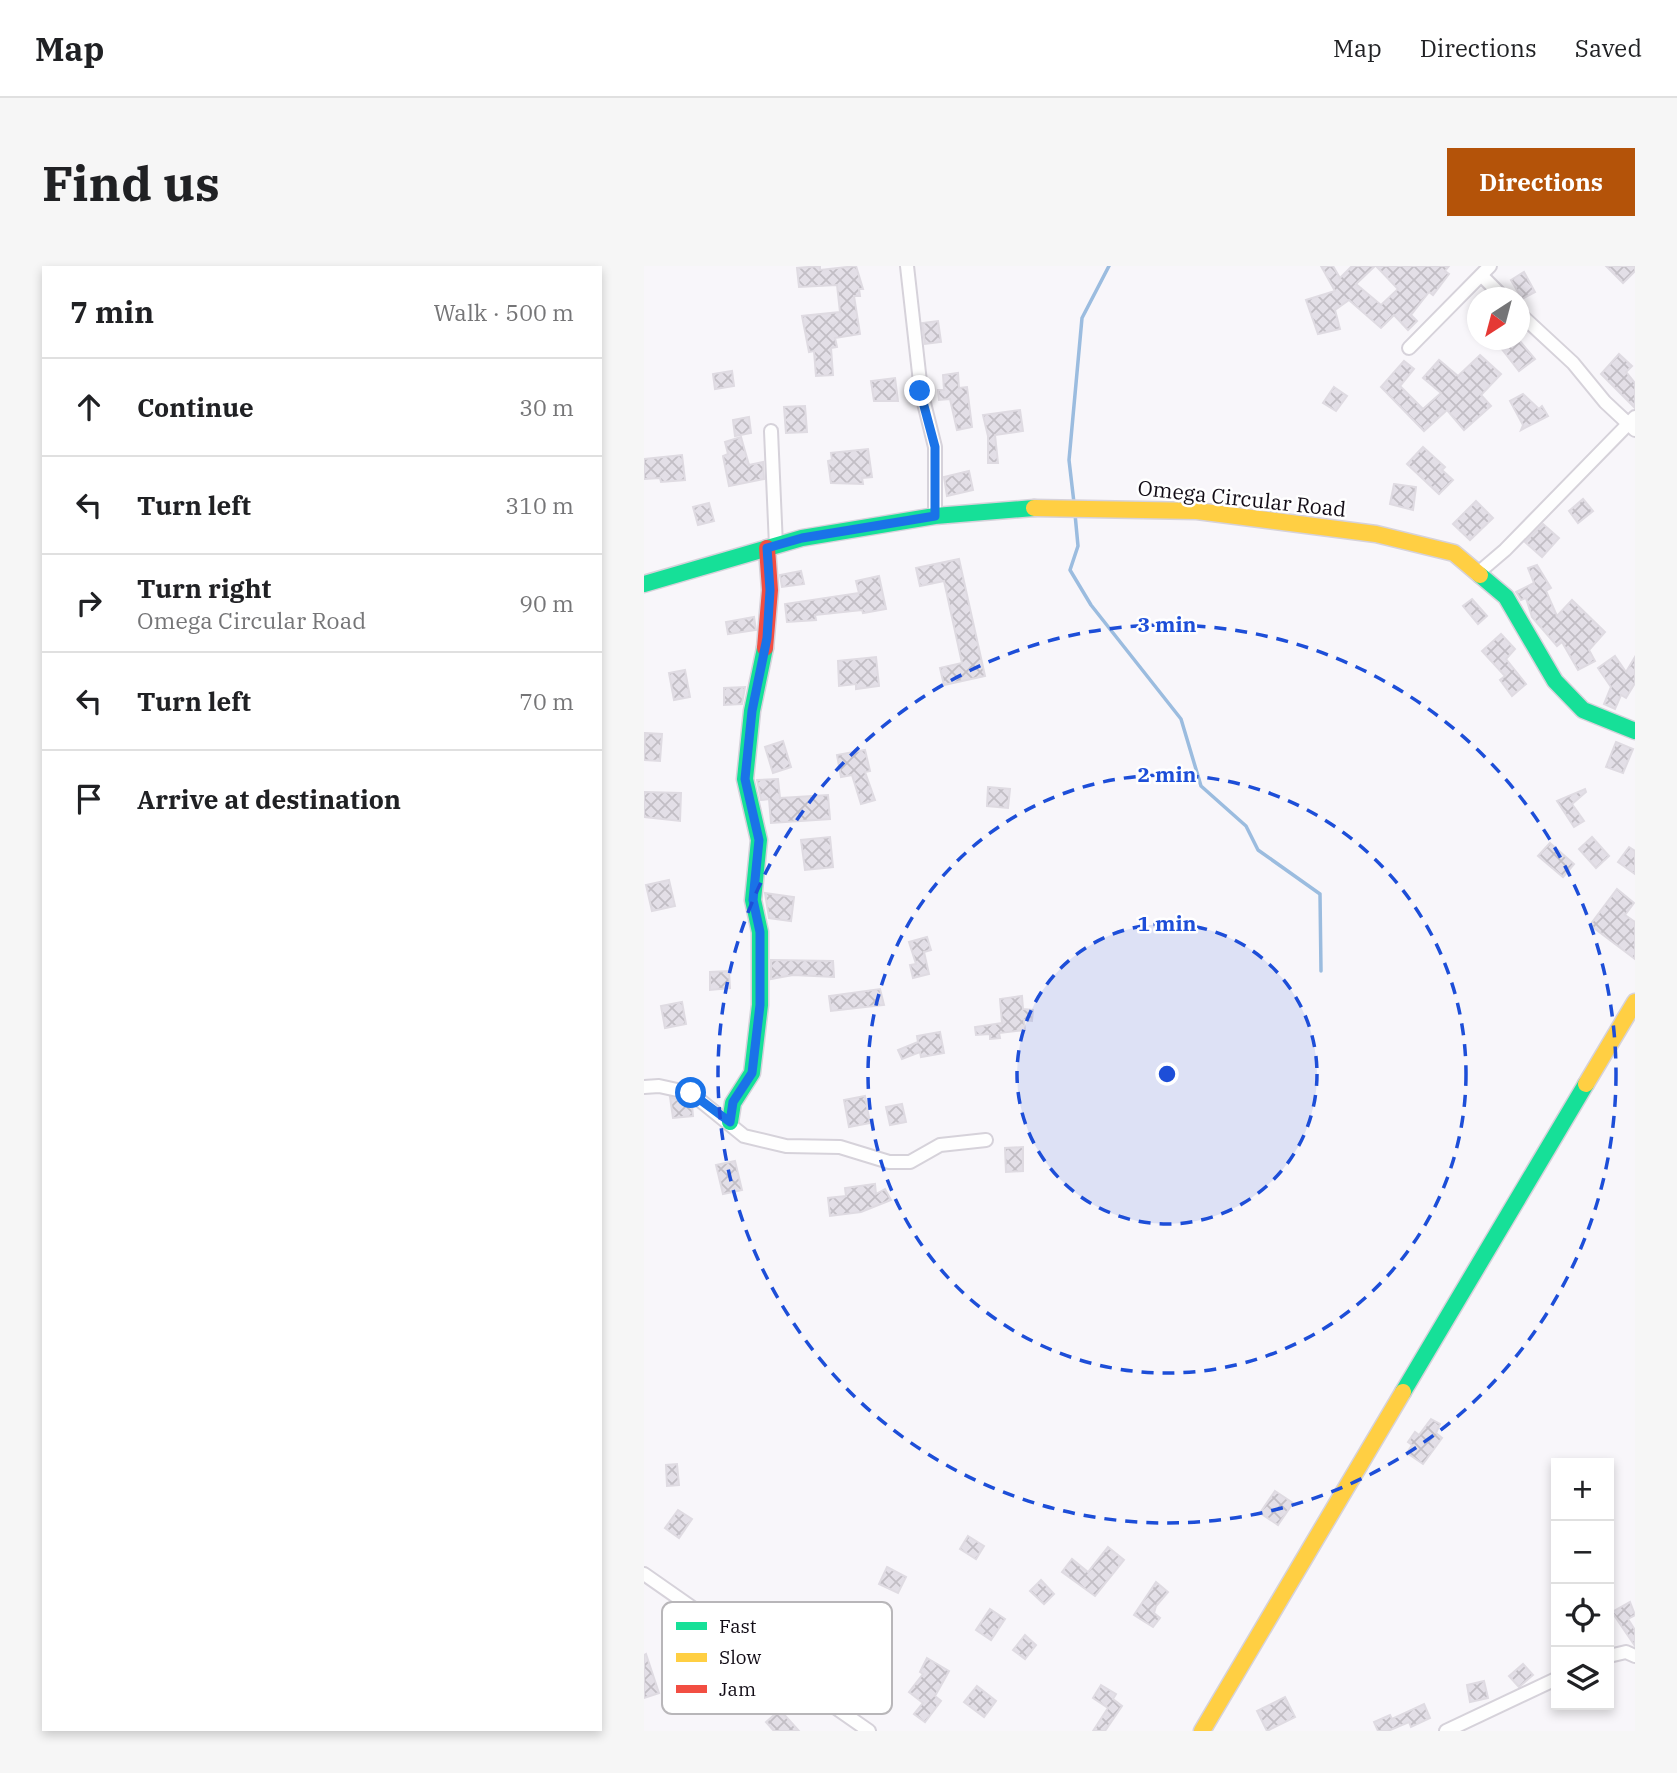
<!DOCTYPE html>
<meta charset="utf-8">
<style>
:root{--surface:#fff;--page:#f6f6f6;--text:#202124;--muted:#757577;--line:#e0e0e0;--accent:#b45309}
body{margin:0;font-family:"IBM Plex Serif",serif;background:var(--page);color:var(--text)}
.controls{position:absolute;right:21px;bottom:21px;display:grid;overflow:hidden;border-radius:0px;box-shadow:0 4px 10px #0003}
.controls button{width:63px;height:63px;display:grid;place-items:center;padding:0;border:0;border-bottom:2px solid var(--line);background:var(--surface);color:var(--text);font:35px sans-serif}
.compass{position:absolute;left:823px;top:21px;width:63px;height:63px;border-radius:50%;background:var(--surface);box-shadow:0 4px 10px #0003;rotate:216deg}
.stop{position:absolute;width:21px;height:21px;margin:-16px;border:5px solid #1a73e8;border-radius:50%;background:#fff}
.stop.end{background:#1a73e8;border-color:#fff;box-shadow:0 2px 7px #0008}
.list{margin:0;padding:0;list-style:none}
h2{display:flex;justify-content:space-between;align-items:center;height:91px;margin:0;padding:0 28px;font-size:30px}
h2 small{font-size:23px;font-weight:400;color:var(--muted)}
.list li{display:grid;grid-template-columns:46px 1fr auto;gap:21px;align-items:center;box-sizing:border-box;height:98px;padding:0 28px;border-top:2px solid var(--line)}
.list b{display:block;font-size:26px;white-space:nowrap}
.list p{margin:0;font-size:23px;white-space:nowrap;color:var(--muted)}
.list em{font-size:23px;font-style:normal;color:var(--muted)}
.icon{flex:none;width:38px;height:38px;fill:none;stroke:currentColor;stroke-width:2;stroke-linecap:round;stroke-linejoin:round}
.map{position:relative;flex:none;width:991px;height:1465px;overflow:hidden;border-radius:0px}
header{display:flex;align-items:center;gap:42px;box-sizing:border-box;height:98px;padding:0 35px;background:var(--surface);border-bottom:2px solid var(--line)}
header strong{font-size:33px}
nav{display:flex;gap:38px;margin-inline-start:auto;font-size:24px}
.intro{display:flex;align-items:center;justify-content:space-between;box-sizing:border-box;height:168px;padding:0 42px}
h1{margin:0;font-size:49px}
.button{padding:18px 32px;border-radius:0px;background:var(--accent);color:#fff;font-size:24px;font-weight:700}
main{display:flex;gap:42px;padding:0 42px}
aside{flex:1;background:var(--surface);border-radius:0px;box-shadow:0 4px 10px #0003}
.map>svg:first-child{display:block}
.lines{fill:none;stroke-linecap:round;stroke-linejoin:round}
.stream{stroke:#9bbcdf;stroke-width:3.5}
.building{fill:url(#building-cross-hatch);stroke:#dfdbe2;stroke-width:2}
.street-casing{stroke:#d6d2da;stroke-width:16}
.fast-casing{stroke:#d6d2da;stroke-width:19}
.slow-casing{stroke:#d6d2da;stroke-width:19}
.jam-casing{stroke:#d6d2da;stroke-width:19}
.street{stroke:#fefefe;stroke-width:12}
.fast{stroke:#16e098;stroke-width:16}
.slow{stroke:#ffcf43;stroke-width:16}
.jam{stroke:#f24e42;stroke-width:16}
.route{stroke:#1a73e8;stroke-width:9}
.ring{fill:none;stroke:#1d4ed8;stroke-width:3.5;stroke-dasharray:12 9}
.labels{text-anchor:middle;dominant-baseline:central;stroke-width:5;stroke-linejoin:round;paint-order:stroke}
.street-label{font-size:21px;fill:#120c16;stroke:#fff}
.key{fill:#fff;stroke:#b8b6b9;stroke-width:2}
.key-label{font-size:19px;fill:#120c16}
.centre{fill:#1d4ed8;stroke:#fff;stroke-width:3.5}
.ring-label{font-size:21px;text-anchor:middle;font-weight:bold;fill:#1d4ed8;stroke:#fff;stroke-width:5;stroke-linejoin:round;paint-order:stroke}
</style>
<header>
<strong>Map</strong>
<nav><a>Map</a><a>Directions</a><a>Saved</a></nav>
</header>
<div class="intro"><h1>Find us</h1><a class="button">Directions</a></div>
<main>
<aside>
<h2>7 min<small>Walk · 500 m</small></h2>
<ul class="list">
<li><svg class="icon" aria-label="ahead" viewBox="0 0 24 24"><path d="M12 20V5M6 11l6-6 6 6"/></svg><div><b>Continue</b></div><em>30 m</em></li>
<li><svg class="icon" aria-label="left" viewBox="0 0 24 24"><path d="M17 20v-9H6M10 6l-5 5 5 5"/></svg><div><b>Turn left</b></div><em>310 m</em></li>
<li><svg class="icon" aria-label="right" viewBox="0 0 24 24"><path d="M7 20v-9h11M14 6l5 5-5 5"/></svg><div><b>Turn right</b><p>Omega Circular Road</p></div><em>90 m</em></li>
<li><svg class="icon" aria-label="left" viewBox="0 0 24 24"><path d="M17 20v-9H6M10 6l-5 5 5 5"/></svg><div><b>Turn left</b></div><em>70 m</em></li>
<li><svg class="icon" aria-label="arrive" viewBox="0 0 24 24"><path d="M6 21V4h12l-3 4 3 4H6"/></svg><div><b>Arrive at destination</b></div></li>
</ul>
</aside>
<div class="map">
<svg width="991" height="1465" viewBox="0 0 991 1465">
<defs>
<pattern id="building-cross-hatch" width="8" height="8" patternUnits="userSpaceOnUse" patternTransform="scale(1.75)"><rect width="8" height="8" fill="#e3dfe7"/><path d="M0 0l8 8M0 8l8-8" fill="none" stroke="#c2bec5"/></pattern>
</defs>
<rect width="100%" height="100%" fill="#f8f6fa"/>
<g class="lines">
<!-- stream -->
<g class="stream">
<polyline points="430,237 425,194 438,52 465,0"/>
<polyline points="431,248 434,280 426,304 447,339 537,453 557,520 602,560 614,584 676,628 677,705"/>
</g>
</g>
<!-- building -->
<g class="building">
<polygon points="176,0 176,4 212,0 219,23 215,23 216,30 210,30 216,68 191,72 193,81 187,82 189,109 172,110 170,85 165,86 158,50 196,46 193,19 155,21 153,2"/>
<polygon points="677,0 689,0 696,12 708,0 731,0 712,18 737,39 754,23 732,0 805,0 801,5 805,8 789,29 785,26 767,49 773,55 764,64 750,49 737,62 705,34 691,44 696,63 674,68 662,34 691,25"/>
<polygon points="962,0 991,0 991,5 979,17"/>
<polygon points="880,6 891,26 878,33 867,14"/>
<polygon points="294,55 297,76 281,78 278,57"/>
<polygon points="868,74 875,74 891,93 875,105 857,82"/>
<polygon points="975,88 988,100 982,106 991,117 991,142 957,108"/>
<polygon points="836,89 857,108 837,129 847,140 820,164 803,144 780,165 737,121 760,95 770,103 756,120 779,143 797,127 779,112 795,94 814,110"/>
<polygon points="88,105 90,120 71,123 69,108"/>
<polygon points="314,107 315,122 323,121 328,161 313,164 306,133 295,134 294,124 300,124 299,109"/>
<polygon points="251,112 254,135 230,135 227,115"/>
<polygon points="690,121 703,130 692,145 679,137"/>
<polygon points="879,128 895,143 898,140 904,150 877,164 879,159 866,135"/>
<polygon points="161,140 163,166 142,167 140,141"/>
<polygon points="376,144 379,165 351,169 354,197 344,197 344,170 339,149"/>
<polygon points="105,151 107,167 91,170 89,154"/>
<polygon points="97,171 105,199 119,196 120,213 85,220 79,190 84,188 81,176"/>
<polygon points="779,181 801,201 798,204 809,214 795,228 763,198"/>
<polygon points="224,183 228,211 218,212 219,218 187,217 184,195 188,194 187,187"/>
<polygon points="38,189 41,214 17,216 16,212 0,213 0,193"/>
<polygon points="325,205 329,224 303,230 300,211"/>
<polygon points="750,218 772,221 769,244 746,238"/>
<polygon points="939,233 949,245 934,257 925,245"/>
<polygon points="832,235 849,252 826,274 809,258"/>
<polygon points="65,237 70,255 54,259 49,241"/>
<polygon points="899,258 915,272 898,291 881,276"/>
<polygon points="315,293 341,410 300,419 296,402 318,397 300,315 276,320 272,302"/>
<polygon points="893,299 907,322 902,325 913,350 928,334 961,366 945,384 951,395 934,404 918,376 913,380 888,351 882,332 877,334 872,326 890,317 884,302"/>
<polygon points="157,305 160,318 138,321 136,309"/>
<polygon points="235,310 242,343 219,347 218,344 171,349 172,354 143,356 141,338 215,327 212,315"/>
<polygon points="828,333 843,350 834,358 819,340"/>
<polygon points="110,351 112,364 84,368 82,356"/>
<polygon points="857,368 871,383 862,393 882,418 868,430 856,414 861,410 838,385"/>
<polygon points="971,390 982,406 991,391 991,417 982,432 977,429 971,443 960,438 967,421 954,402"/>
<polygon points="232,391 235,420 212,423 212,418 195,420 194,395"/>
<polygon points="41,404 46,431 30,434 25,407"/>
<polygon points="101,421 98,438 80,439 80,422"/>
<polygon points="1,467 18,468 16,495 0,494"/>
<polygon points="139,475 147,501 129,507 121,481"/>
<polygon points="972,476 989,483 979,507 962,501"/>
<polygon points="221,484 226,505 221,506 231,534 217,538 208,509 197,511 193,489"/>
<polygon points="134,513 136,532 184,529 186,553 127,557 125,533 117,534 113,514"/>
<polygon points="344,521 366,523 364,542 343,540"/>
<polygon points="941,523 942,526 928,538 940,555 930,561 913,535"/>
<polygon points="0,526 37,527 36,555 0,551"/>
<polygon points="186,571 189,601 161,604 157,574"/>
<polygon points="948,571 965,590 952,602 935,583"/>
<polygon points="906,577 930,598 919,611 894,590"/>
<polygon points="985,581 991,585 991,608 974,596"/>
<polygon points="25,614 31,640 8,645 2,619"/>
<polygon points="973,623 990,637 981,649 991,656 991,693 946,659"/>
<polygon points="121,627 150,631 147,655 125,652"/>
<polygon points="283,671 287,684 280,686 285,708 269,712 266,699 272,698 265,676"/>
<polygon points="127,694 189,695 190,711 149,709 127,713"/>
<polygon points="85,705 86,722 66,724 66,706"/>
<polygon points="236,723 240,739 187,745 185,730"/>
<polygon points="378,730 379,743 389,744 388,755 380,754 381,764 355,767 356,772 346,773 346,768 332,769 331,761 358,757 356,733"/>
<polygon points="38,736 42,758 21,762 17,740"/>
<polygon points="296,766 300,787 277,791 276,786 258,793 254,784 274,776 273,770"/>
<polygon points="221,830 226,857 205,861 200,834"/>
<polygon points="26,831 48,839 49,850 29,852"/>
<polygon points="258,838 262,856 246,859 242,841"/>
<polygon points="379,881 379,905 362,906 361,882"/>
<polygon points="91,895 98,924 79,928 72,899"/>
<polygon points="231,918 232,928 241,923 247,934 217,946 186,950 184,932 202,930 201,922"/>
<polygon points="787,1153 796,1158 792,1167 798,1172 779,1198 763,1187 768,1179 764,1176 771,1166 775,1169"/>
<polygon points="33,1198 35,1219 23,1220 22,1199"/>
<polygon points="631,1225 649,1237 634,1259 616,1247"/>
<polygon points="34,1244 48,1253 35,1272 21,1262"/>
<polygon points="324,1270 340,1280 332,1293 316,1283"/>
<polygon points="464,1281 480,1294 451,1330 418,1306 428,1293 444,1306"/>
<polygon points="243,1301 262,1311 254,1327 235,1318"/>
<polygon points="397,1314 410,1328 400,1338 386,1325"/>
<polygon points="512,1316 524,1326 512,1340 510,1347 516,1352 509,1361 490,1349"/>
<polygon points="986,1336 991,1349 984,1353 991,1364 991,1380 968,1346"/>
<polygon points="346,1343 361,1353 347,1374 332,1364"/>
<polygon points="381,1369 392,1379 381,1393 369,1384"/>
<polygon points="2,1388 15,1427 0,1432 0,1389"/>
<polygon points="283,1392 305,1405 291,1430 297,1435 281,1456 270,1448 279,1437 265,1426 279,1408 276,1406"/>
<polygon points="879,1398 889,1409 875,1421 865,1410"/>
<polygon points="840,1415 844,1432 826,1436 823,1419"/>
<polygon points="457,1419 472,1428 469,1433 478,1440 461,1465 449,1465 464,1442 449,1432"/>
<polygon points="333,1420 352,1435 340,1451 320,1436"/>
<polygon points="641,1431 651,1451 623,1465 613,1445"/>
<polygon points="780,1438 786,1452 767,1461 765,1456 744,1465 734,1465 730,1456 746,1449 748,1453"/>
<polygon points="136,1444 155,1465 130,1465 122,1456"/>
</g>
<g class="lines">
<defs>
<g id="street">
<polyline points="263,0 277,125 291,181 291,250"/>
<polyline points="838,10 860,32"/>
<polyline points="876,48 929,97 961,136 991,164"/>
<polyline points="765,82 846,0"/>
<polyline points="127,165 132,280"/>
<polyline points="834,307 861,284 991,151"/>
<polyline points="0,821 15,820 47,827 100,870 142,880 196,881 245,896 266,896 296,879 342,874"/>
<polyline points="0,1308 225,1465"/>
<polyline points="965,1390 982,1386 991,1390"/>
<polyline points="802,1465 912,1413"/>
</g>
<g id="fast">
<polyline points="836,309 862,331 911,415 939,444 991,465"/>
<polyline points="0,318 158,272 291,250 390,242"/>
<polyline points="86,856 89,837 108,807 116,739 116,666 109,634 115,574 101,513 108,445 121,382"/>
<polyline points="759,1126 942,818"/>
</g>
<g id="slow">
<polyline points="390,242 553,245 732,268 810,287 836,309"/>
<polyline points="942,818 991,736"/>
<polyline points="558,1465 759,1126"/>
</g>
<polyline id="jam" points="121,382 126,324 123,282"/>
</defs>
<!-- street casing -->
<use href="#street" class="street-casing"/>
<!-- fast casing -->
<use href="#fast" class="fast-casing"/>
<!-- slow casing -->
<use href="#slow" class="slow-casing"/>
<!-- jam casing -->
<use href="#jam" class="jam-casing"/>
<!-- street -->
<use href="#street" class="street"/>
<!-- fast -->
<use href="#fast" class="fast"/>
<!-- slow -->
<use href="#slow" class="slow"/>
<!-- jam -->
<use href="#jam" class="jam"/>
</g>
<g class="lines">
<!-- route -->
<polyline class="route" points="47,827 86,856 89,836 108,807 116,739 116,666 109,634 115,574 101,513 108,445 123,372 126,324 123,282 158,272 291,250 291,181 276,125"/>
</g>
<!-- distance rings -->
<circle cx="523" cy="808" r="150" fill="#1d4ed8" fill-opacity=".12"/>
<g class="ring">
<circle cx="523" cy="808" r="150"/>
<circle cx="523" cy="808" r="299"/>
<circle cx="523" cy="808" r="449"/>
</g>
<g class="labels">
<!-- street labels -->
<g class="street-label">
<text transform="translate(598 232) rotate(6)">Omega Circular Road</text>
</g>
</g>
<!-- legend -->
<rect x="18" y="1336" width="230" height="112" rx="10" class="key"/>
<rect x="32" y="1356" width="31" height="8" fill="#16e098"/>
<rect x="32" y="1387" width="31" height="9" fill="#ffcf43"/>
<rect x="32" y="1419" width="31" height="8" fill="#f24e42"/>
<g class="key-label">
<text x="75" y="1367">Fast</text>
<text x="75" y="1398">Slow</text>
<text x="75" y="1430">Jam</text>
</g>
<circle cx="523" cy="808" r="10" class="centre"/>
<g class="ring-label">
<text x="523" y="366">3 min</text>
<text x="523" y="516">2 min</text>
<text x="523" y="665">1 min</text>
</g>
</svg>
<div class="controls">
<button>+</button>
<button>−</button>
<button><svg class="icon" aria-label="locate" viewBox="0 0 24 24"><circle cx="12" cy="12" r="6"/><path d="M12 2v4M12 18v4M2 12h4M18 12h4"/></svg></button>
<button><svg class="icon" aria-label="layers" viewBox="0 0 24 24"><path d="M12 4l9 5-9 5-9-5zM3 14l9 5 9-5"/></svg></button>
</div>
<svg class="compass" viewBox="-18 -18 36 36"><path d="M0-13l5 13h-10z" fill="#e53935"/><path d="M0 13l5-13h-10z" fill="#757577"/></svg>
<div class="stop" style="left:47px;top:827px"></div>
<div class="stop end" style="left:276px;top:125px"></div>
</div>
</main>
